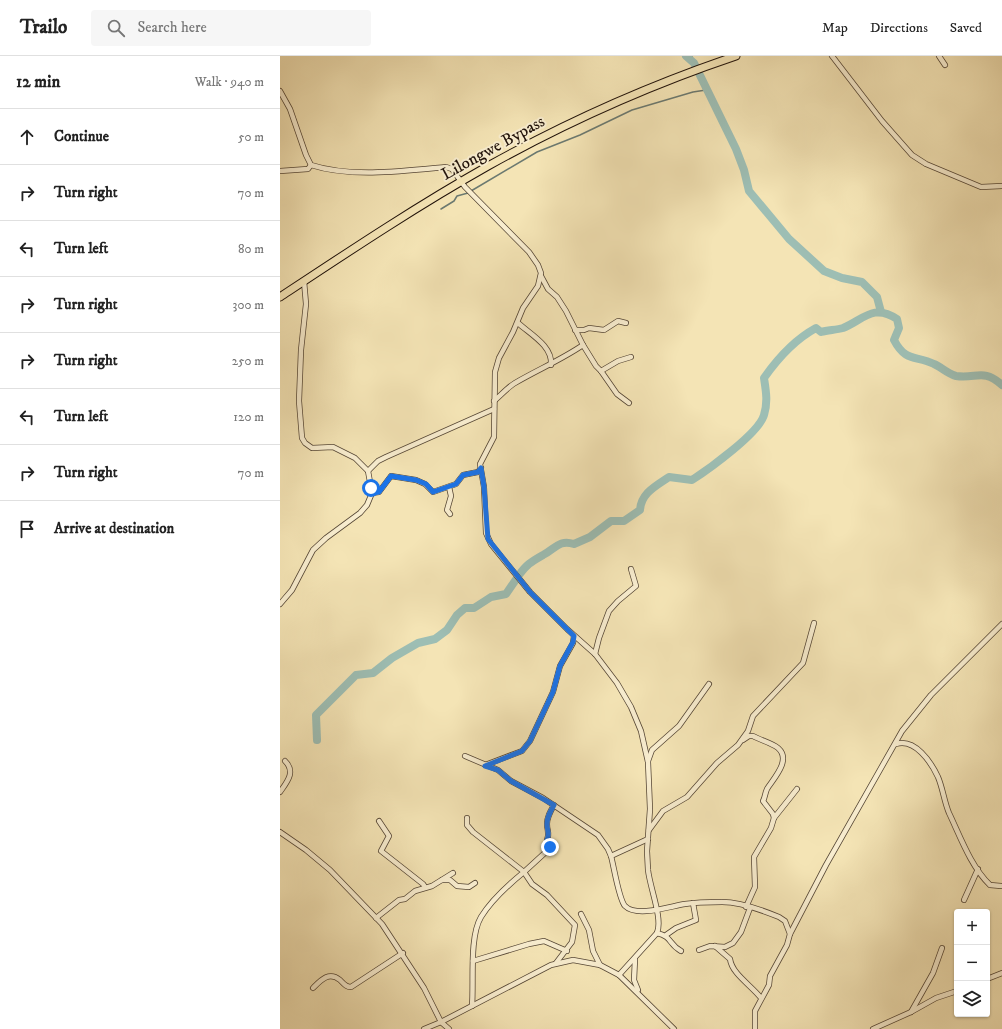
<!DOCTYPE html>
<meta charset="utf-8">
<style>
:root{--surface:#fff;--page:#f6f6f6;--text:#222;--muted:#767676;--line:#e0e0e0}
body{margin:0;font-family:"IM FELL DW Pica",serif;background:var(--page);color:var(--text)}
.controls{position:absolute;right:12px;bottom:12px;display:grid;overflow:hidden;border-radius:4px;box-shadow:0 1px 3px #0004}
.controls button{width:36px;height:36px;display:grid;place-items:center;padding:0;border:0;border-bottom:1px solid var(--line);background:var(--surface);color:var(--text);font:20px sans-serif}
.stop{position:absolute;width:12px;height:12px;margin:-9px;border:3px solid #1a73e8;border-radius:50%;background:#fff}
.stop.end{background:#1a73e8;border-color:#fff;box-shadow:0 1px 4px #0008}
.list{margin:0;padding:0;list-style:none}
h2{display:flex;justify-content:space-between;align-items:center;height:52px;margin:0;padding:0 16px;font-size:17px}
h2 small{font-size:13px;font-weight:400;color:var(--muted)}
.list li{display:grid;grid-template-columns:26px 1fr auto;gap:12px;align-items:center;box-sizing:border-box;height:56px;padding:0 16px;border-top:1px solid var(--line)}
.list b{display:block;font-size:15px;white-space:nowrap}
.list em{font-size:13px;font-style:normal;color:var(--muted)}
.icon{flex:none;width:22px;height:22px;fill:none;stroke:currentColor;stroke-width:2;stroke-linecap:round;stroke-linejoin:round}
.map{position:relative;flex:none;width:722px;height:973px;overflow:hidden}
header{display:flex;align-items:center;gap:24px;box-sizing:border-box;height:56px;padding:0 20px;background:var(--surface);border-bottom:1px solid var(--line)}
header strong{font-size:19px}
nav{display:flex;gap:22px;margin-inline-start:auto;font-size:14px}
.search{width:280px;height:36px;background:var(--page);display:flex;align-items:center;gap:10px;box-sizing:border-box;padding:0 14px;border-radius:4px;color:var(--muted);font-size:15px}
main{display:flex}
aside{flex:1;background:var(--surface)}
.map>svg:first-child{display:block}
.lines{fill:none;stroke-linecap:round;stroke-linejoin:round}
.stream{stroke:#6b7970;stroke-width:1.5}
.river{stroke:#9dbeb4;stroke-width:8}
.minor-casing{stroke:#554635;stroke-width:6}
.primary-casing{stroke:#20120a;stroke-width:9}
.minor{stroke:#f8edcf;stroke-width:4.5}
.primary{stroke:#f4e4b5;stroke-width:7}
.route{stroke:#1a73e8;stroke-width:5}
.labels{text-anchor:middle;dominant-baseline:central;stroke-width:4;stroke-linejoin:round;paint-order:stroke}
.street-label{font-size:17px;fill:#20120a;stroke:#f8edcf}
</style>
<header>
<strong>Trailo</strong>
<div class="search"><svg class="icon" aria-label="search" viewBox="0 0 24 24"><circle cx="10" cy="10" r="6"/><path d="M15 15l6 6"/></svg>Search here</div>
<nav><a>Map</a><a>Directions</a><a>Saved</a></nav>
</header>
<main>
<aside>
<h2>12 min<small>Walk · 940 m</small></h2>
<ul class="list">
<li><svg class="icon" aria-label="ahead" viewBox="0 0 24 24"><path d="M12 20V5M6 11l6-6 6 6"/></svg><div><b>Continue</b></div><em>50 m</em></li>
<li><svg class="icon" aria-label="right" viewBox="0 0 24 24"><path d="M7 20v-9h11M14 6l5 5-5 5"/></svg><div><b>Turn right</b></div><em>70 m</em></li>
<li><svg class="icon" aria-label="left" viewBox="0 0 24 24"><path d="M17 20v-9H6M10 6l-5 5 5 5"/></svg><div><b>Turn left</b></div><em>80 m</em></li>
<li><svg class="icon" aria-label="right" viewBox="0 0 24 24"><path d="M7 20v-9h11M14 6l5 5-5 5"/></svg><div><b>Turn right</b></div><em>300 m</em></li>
<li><svg class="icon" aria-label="right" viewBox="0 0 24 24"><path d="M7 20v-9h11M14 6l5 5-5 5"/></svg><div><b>Turn right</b></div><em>250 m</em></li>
<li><svg class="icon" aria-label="left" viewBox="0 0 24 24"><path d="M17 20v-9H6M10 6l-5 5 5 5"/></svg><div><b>Turn left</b></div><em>120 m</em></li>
<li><svg class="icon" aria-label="right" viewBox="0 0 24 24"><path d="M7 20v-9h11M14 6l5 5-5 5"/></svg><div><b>Turn right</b></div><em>70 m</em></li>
<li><svg class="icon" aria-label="arrive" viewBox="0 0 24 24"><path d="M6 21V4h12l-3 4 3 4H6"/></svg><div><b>Arrive at destination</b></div></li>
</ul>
</aside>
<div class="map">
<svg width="722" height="973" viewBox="0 0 722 973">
<rect width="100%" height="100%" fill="#f4e4b5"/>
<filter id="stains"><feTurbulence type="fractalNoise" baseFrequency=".005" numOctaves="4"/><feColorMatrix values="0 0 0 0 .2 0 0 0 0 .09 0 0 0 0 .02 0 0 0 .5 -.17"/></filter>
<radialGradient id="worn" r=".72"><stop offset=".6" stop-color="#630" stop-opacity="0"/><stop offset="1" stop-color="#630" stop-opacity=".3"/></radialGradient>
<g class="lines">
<!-- stream -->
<g class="stream">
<polyline points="410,3 412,0"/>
<polyline points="191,135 257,96 300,79 352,54 413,36 426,34"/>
<polyline points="161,153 174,145 177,140 188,137"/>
</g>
<!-- river -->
<g class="river">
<polyline points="406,0 414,7 456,93 464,114 469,135 509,183 544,215 562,222 582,226 597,241 601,256"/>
<path d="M 239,519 C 247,508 251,506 263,499 C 275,493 279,483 294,488 L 310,481 L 331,465 L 344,465 L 360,454 C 361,437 376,430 389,421 L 412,424 C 429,413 479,377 484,359 C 488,346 486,335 484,322 C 498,302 514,284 536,272 L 541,276 C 548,274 556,274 563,272 C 583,264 593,247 617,263 L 619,272 L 614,284 C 626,307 636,299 654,308 C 661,311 668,318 676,320 C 697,323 703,312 722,329"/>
<polyline points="37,684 36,659 76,619 93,617 112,602 138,587 155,583 167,574 177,559 185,552 194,552 211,541 226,538 237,522"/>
</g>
<defs>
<g id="minor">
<polyline points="552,0 602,65 632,99 646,108 701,131 722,130"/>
<polyline points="659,0 665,9"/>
<path d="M 0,35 L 10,53 L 26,99 L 31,109 C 71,122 125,115 166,111 L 172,113 L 185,131 L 249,196 L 258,209 L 261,217 L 258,230 L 243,252 L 233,276 L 219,302 L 215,316 L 214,381 L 200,408 L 204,431 L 206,477 L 211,488 L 250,536 L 287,573 L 315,598 L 337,627 L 351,651 L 361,675 L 368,706 L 370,753 L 367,795 L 368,814 C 370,832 383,863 377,877 L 339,919"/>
<polyline points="0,115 28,113 31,109"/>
<polyline points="261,220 268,233 277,241 286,255 303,289 316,310 321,315 337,338 349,347"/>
<path d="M 238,267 C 250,278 273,290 271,309"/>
<polyline points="295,274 304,274 309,272 324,274 338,265 346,267"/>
<polyline points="321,315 338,305 351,301"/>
<path d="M 214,345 C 221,339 228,331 235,327 C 257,314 281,304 303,289"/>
<polyline points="88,415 98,405 106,401 214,353"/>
<polyline points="169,431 171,440 167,454 170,458"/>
<polyline points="92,437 99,436 111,420 136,424 145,428 153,436 176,428 183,419 198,416 201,412"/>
<polyline points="0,548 12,534 33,494 46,482 80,457 87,449 92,437 88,415 75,402 53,391 32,392 25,387 22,382 19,345 21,294 26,248 24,225"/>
<polyline points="315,598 319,582 329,555 338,545 356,530 351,513"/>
<path d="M 463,684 L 469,680 L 473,680 C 480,684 492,687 498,692 C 512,704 493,723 487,733 C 485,737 485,742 483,745 L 493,758 L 494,762 L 491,772 L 474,801 L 475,831 L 466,851"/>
<path d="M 616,688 C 635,682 651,706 658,721 C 663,733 664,745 669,757 C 680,780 691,811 710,829 L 721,830"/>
<polyline points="185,700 218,714 231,725 263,742 318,779 328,793 331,800 368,783"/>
<polyline points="368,705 372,694 399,670 429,628"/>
<polyline points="205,709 242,695 250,685 273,636 280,610 293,587 294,580"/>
<path d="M 0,736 C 7,726 16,716 5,705"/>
<path d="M 274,749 C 270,756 267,761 267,768 C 267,775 270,777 267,784 L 270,791 L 268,794 L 244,816 L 252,828 L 267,839 L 295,869 L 292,886 L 276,907"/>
<path d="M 187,762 L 187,769 L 193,776 L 244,816 C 228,829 212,843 201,861 C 189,881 194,926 192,950"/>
<polyline points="494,762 517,733"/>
<polyline points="99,765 109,780 101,795 143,828 145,831"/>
<polyline points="369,774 383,755 407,741 437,707 458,689 468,675 473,660 523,607 534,567"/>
<polyline points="0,776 26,794 50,814 102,868 144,932 161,966 169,973"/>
<path d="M 331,800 C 334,811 339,844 345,850 C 357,862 391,850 405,848 C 418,846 430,846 442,846 C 461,846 482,854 499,861 L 505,865 L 510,878"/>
<polyline points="162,824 170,824 177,830 189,831 195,827"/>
<polyline points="684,844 698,813"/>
<polyline points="301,858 309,874 313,895 320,909"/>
<polyline points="96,862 119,844 125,843 135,835 152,830 173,817"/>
<path d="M 377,877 C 393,881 388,888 401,895"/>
<polyline points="386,879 396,872 416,864 413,847"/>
<path d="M 435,890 L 450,903 C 452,918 471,929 481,942"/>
<polyline points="419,894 430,890 445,891 453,887 461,876 470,852"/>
<polyline points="355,903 354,924 358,934"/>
<polyline points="193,905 249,888 264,885 287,895"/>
<polyline points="707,923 722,917"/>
<path d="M 33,932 C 41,924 49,915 60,924 C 64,928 66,931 71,931 L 123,897"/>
<polyline points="631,956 653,917 662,892"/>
<polyline points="144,973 161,966 271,909 293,904 320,909 339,919 394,973"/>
<polyline points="475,973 475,955 489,929 490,920 507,889 510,878 546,809 622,675 651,639 722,568"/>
<polyline points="593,973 631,956 656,942 677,935"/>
</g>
<path id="primary" d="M 0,241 C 68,196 137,150 208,110 C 287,66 370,29 456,0"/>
</defs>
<!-- minor casing -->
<use href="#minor" class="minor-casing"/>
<!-- primary casing -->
<use href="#primary" class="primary-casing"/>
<!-- minor -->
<use href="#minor" class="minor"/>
<!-- primary -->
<use href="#primary" class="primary"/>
</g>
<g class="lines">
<!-- route -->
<path class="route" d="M 91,432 L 92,437 L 99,436 L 111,420 L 136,424 L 146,428 L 153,436 L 176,428 L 183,419 L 198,416 L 201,412 L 204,431 L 208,483 L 250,536 L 294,580 L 293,586 L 280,610 L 273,636 L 250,685 L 242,695 L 205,710 L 218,714 L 231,725 L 274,749 C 270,756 267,761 267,768 C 267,775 270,777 267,784 L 270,791"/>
</g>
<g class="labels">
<!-- street labels -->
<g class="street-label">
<text transform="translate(213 92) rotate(-29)">Lilongwe Bypass</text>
</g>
</g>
<rect width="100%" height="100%" filter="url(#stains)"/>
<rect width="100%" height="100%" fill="url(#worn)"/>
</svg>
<div class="controls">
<button>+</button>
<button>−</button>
<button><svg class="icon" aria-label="layers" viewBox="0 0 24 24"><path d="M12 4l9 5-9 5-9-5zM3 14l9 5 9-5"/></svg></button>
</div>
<div class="stop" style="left:91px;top:432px"></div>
<div class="stop end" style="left:270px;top:791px"></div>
</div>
</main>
